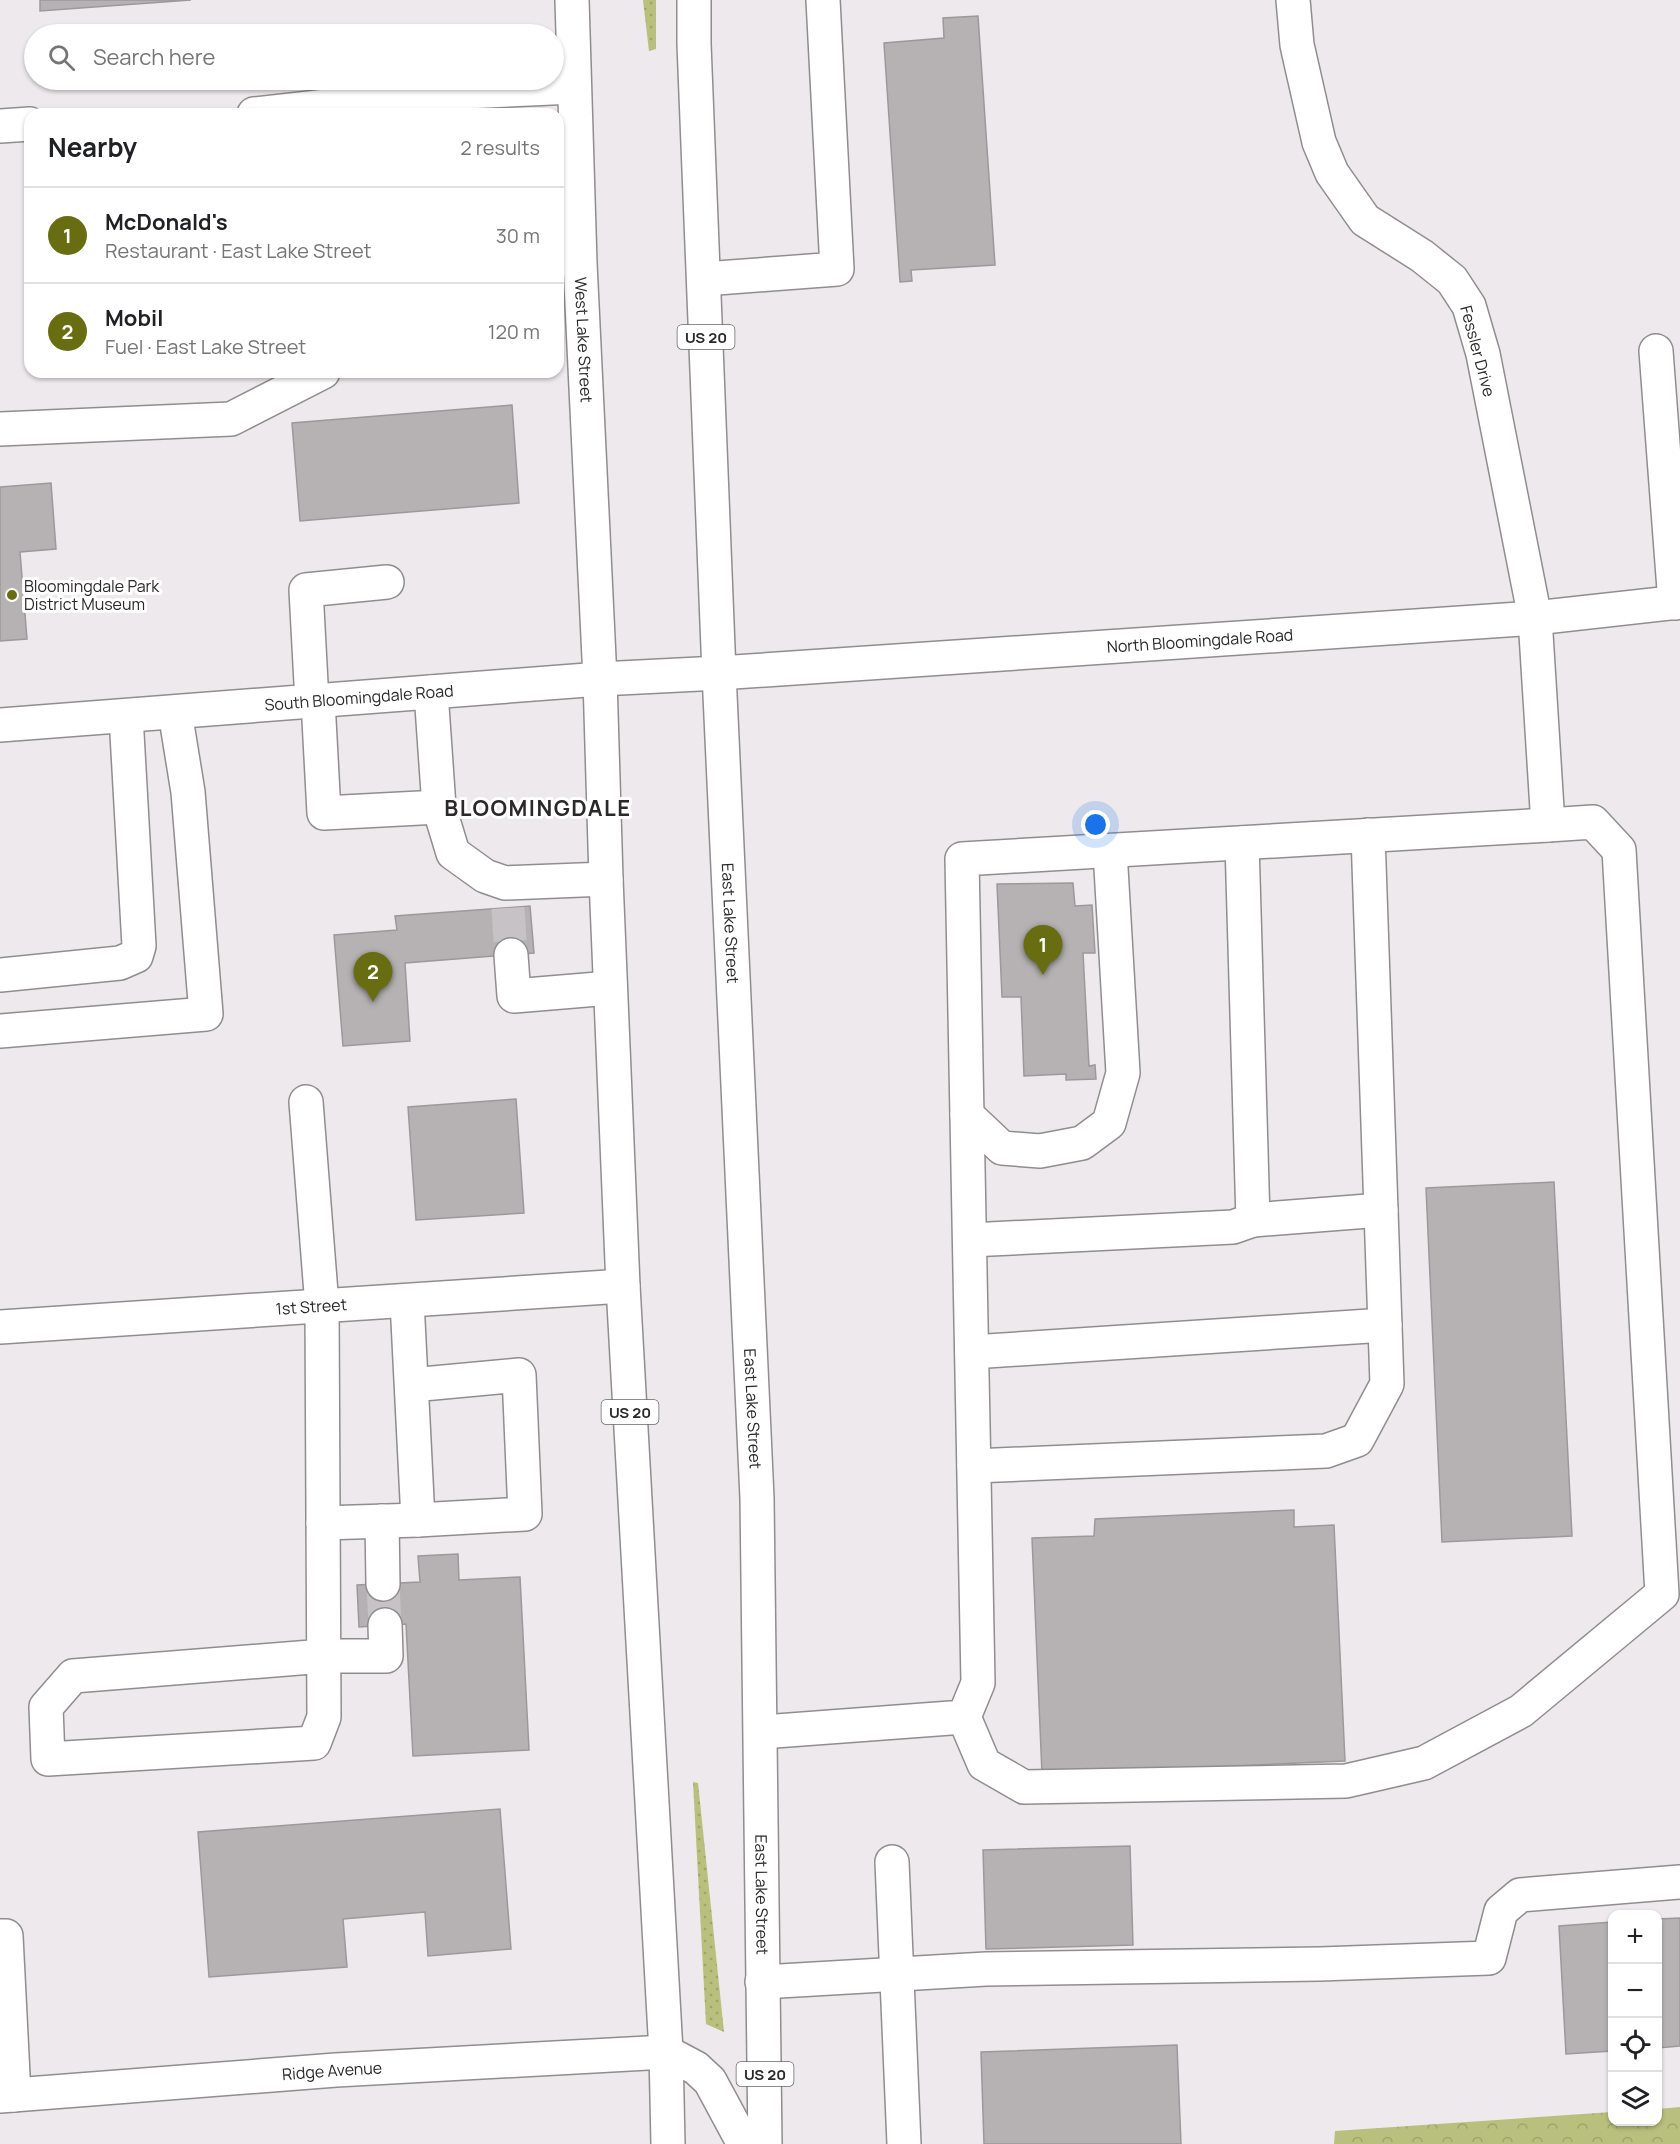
<!DOCTYPE html>
<meta charset="utf-8">
<style>
:root{--surface:#fff;--page:#f6f6f6;--text:#202124;--muted:#757577;--line:#e0e0e0;--accent:#696d11}
body{margin:0;font-family:Manrope,sans-serif;background:var(--page);color:var(--text)}
.controls{position:absolute;right:18px;bottom:18px;display:grid;overflow:hidden;border-radius:12px;box-shadow:0 2px 4px #0004}
.controls button{width:54px;height:54px;display:grid;place-items:center;padding:0;border:0;border-bottom:2px solid var(--line);background:var(--surface);color:var(--text);font:30px sans-serif}
.you{position:absolute;left:1096px;top:825px;width:21px;height:21px;margin:-15px;border:4px solid #fff;border-radius:50%;background:#1a73e8;box-shadow:0 0 0 9px #1a73e833}
.badge{display:grid;place-items:center;width:39px;height:39px;border-radius:50%;background:var(--accent);color:#fff;font-size:20px;font-weight:700}
.pin{position:absolute;translate:-50% -50px;filter:drop-shadow(0 2px 3px #0008)}
.pin::after{content:'';position:absolute;top:32px;width:21px;height:18px;background:inherit;clip-path:polygon(0 0,100% 0,50% 100%)}
.list{margin:0;padding:0;list-style:none}
h2{display:flex;justify-content:space-between;align-items:center;height:78px;margin:0;padding:0 24px;font-size:26px}
h2 small{font-size:20px;font-weight:400;color:var(--muted)}
.list li{display:grid;grid-template-columns:39px 1fr auto;gap:18px;align-items:center;box-sizing:border-box;height:96px;padding:0 24px;border-top:2px solid var(--line)}
.list b{display:block;font-size:22px;white-space:nowrap}
.list p{margin:0;font-size:20px;white-space:nowrap;color:var(--muted)}
.list em{font-size:20px;font-style:normal;color:var(--muted)}
.icon{flex:none;width:33px;height:33px;fill:none;stroke:currentColor;stroke-width:2;stroke-linecap:round;stroke-linejoin:round}
.map{position:relative;flex:none;width:1680px;height:2144px;overflow:hidden}
.search{position:absolute;background:var(--surface);box-shadow:0 2px 4px #0004;left:24px;top:24px;width:540px;height:66px;display:flex;align-items:center;gap:15px;box-sizing:border-box;padding:0 21px;border-radius:33px;color:var(--muted);font-size:22px}
.panel{position:absolute;background:var(--surface);box-shadow:0 2px 4px #0004;left:24px;top:108px;width:540px;height:270px;border-radius:18px}
.map>svg:first-child{display:block}
.grass{fill:url(#grass-dots)}
.park{fill:url(#park-crowns)}
.building{fill:#b6b2b4;stroke:#9d989b;stroke-width:1.5}
.lines{fill:none;stroke-linecap:round;stroke-linejoin:round}
.minor-tunnel{stroke:#c7c2c5;stroke-width:33;stroke-dasharray:33 16;stroke-linecap:butt}
.minor-casing{stroke:#918d8f;stroke-width:36}
.major-casing{stroke:#918d8f;stroke-width:36}
.minor{stroke:#fff;stroke-width:33}
.major{stroke:#fff;stroke-width:33}
.poi-dot{fill:#696d11;stroke:#fff;stroke-width:2}
.labels{text-anchor:middle;dominant-baseline:central;stroke-width:6;stroke-linejoin:round;paint-order:stroke}
.shield{fill:#fff;stroke:#6a6869;stroke-width:1.5}
.shield-label{font-size:15px;font-weight:bold;fill:#2a2829}
.street-label{font-size:16px;fill:#2a2829;stroke:#fff}
.poi-label{font-size:16px;fill:#2a2829;stroke:#fff;text-anchor:start}
.district-label{font-size:22px;font-weight:bold;letter-spacing:1.5px;fill:#2a2829;stroke:#fff}
</style>
<div class="map">
<svg width="1680" height="2144" viewBox="0 0 1680 2144">
<defs>
<pattern id="grass-dots" width="8" height="8" patternUnits="userSpaceOnUse" patternTransform="scale(1.5)"><rect width="8" height="8" fill="#b9bf7c"/><path d="M2 2h.1M6 6h.1" fill="none" stroke="#9fa46b" stroke-width="1.8" stroke-linecap="round"/></pattern>
<pattern id="park-crowns" width="20" height="18" patternUnits="userSpaceOnUse" patternTransform="scale(1.5)"><rect width="20" height="18" fill="#b9bf7c"/><path d="M2 6a3 3 0 1 1 6 0M12 15a3 3 0 1 1 6 0" fill="none" stroke="#9fa46b"/></pattern>
</defs>
<rect width="100%" height="100%" fill="#eee9ec"/>
<!-- grass -->
<g class="grass">
<polygon points="643,0 656,0 656,49 649,51"/>
<polygon points="693,1782 698,1783 724,2032 706,2024"/>
</g>
<!-- park -->
<polygon class="park" points="1680,2107 1680,2144 1334,2144 1335,2131 1612,2112 1612,2122 1658,2122 1658,2109"/>
<!-- building -->
<g class="building">
<polygon points="40,0 191,0 40,11"/>
<polygon points="978,16 995,265 911,270 912,281 900,282 884,43 944,38 943,18"/>
<polygon points="512,405 519,503 300,521 292,423"/>
<polygon points="51,483 56,549 20,552 27,639 0,641 0,487"/>
<polygon points="1073,883 1075,906 1092,905 1095,953 1083,953 1089,1066 1095,1065 1096,1079 1066,1080 1066,1074 1024,1076 1021,997 1002,997 997,884"/>
<polygon points="530,906 534,953 405,963 410,1041 343,1046 334,935 397,930 395,916"/>
<polygon points="516,1099 524,1213 416,1220 408,1107"/>
<polygon points="1554,1182 1572,1536 1442,1542 1426,1188"/>
<polygon points="1294,1510 1294,1527 1334,1525 1345,1761 1042,1774 1032,1538 1094,1536 1095,1519"/>
<polygon points="458,1554 459,1580 520,1577 529,1750 413,1756 406,1624 359,1627 357,1585 420,1582 418,1556"/>
<polygon points="500,1809 511,1949 428,1956 425,1912 343,1919 347,1967 209,1977 198,1832"/>
<polygon points="1130,1846 1133,1945 986,1949 983,1850"/>
<polygon points="1680,1918 1680,2046 1658,2048 1658,1919"/>
<polygon points="1612,1922 1612,2051 1566,2054 1559,1926"/>
<polygon points="1177,2045 1181,2144 984,2144 981,2052"/>
</g>
<g class="lines">
<!-- minor-tunnel -->
<g class="minor-tunnel">
<polyline points="508,908 511,955"/>
<polyline points="383,1584 385,1625"/>
</g>
<defs>
<g id="minor">
<polyline points="254,114 443,93 574,87"/>
<polyline points="0,126 30,124"/>
<polyline points="704,279 837,269 823,0"/>
<polyline points="1656,351 1675,603"/>
<polyline points="0,429 231,419 323,372"/>
<polyline points="318,701 324,813 439,807 431,692"/>
<polyline points="312,702 306,590 387,582"/>
<polyline points="439,807 453,853 485,876 505,883 606,879"/>
<polyline points="511,955 514,996 610,988"/>
<polyline points="0,975 120,963 136,956 139,946 126,716"/>
<polyline points="0,1031 206,1014 188,792 175,712"/>
<polyline points="306,1102 322,1306 324,1717 314,1743 48,1759 46,1707 73,1676 324,1656 386,1656 385,1625"/>
<polyline points="967,1115 1002,1148 1040,1151 1082,1143 1109,1123 1123,1073 1110,851"/>
<polyline points="1253,1220 1381,1210"/>
<polyline points="970,1240 1233,1227 1253,1220 1242,843"/>
<polyline points="407,1301 418,1520 525,1514 519,1375 412,1385"/>
<path id="s1" d="M 0,1327 L 623,1286"/>
<polyline points="972,1352 1385,1325"/>
<polyline points="974,1466 1326,1451 1357,1440 1387,1384 1368,835"/>
<polyline points="382,1521 383,1584"/>
<polyline points="323,1523 418,1520"/>
<polyline points="964,1717 984,1764 1024,1787 1346,1781 1424,1763 1521,1711 1662,1594 1619,850 1593,822 1548,825"/>
<polyline points="761,1732 964,1717 978,1683 962,859 1548,825 1535,618 1483,354 1469,306 1452,280 1422,256 1365,220 1332,173 1319,142 1297,45 1293,0"/>
<polyline points="892,1862 904,2144"/>
<polyline points="0,1936 6,1936 14,2095"/>
<polyline points="762,1982 986,1969 1320,1964 1489,1958 1501,1911 1520,1895 1680,1882"/>
<path id="s2" d="M 0,2096 L 336,2070 L 666,2052"/>
</g>
<g id="major">
<path id="s3" d="M 572,0 L 580,263 L 600,679 L 606,879 L 623,1286 L 666,2052 L 668,2144"/>
<path id="s4" d="M 694,0 L 694,44 L 719,673 L 757,1498 L 765,2144"/>
<path id="s5" d="M 0,725 L 600,679 L 719,673 L 1535,618 L 1680,602"/>
<polyline points="666,2052 696,2068 710,2081 744,2144"/>
</g>
</defs>
<!-- minor casing -->
<use href="#minor" class="minor-casing"/>
<!-- major casing -->
<use href="#major" class="major-casing"/>
<!-- minor -->
<use href="#minor" class="minor"/>
<!-- major -->
<use href="#major" class="major"/>
</g>
<!-- markers -->
<circle class="poi-dot" cx="12" cy="595" r="6"/>
<g class="labels">
<!-- shield labels -->
<g class="shield">
<rect x="677.5" y="325" width="57" height="24" rx="4.5"/>
<rect x="601.5" y="1400" width="57" height="24" rx="4.5"/>
<rect x="736.5" y="2062" width="57" height="24" rx="4.5"/>
</g>
<g class="shield-label">
<text x="706" y="337">US 20</text>
<text x="630" y="1412">US 20</text>
<text x="765" y="2074">US 20</text>
</g>
<!-- street labels -->
<g class="street-label">
<text stroke="none"><textPath href="#s3" startOffset="340">West Lake Street</textPath></text>
<text transform="translate(1478 351) rotate(75)">Fessler Drive</text>
<text stroke="none"><textPath href="#s5" startOffset="1203">North Bloomingdale Road</textPath></text>
<text stroke="none"><textPath href="#s5" startOffset="360">South Bloomingdale Road</textPath></text>
<text stroke="none"><textPath href="#s4" startOffset="924">East Lake Street</textPath></text>
<text stroke="none"><textPath href="#s1" startOffset="312">1st Street</textPath></text>
<text stroke="none"><textPath href="#s4" startOffset="1410">East Lake Street</textPath></text>
<text stroke="none"><textPath href="#s4" startOffset="1896">East Lake Street</textPath></text>
<text stroke="none"><textPath href="#s2" startOffset="333">Ridge Avenue</textPath></text>
</g>
<!-- poi labels -->
<g class="poi-label">
<text x="24" y="586">Bloomingdale Park<tspan x="24" dy="18">District Museum</tspan></text>
</g>
<!-- district labels -->
<g class="district-label">
<text x="538" y="808">BLOOMINGDALE</text>
</g>
</g>
</svg>
<div class="controls">
<button>+</button>
<button>−</button>
<button><svg class="icon" aria-label="locate" viewBox="0 0 24 24"><circle cx="12" cy="12" r="6"/><path d="M12 2v4M12 18v4M2 12h4M18 12h4"/></svg></button>
<button><svg class="icon" aria-label="layers" viewBox="0 0 24 24"><path d="M12 4l9 5-9 5-9-5zM3 14l9 5 9-5"/></svg></button>
</div>
<div class="you"></div>
<div class="pin badge" style="left:1043px;top:975px">1</div>
<div class="pin badge" style="left:373px;top:1002px">2</div>
<div class="search"><svg class="icon" aria-label="search" viewBox="0 0 24 24"><circle cx="10" cy="10" r="6"/><path d="M15 15l6 6"/></svg>Search here</div>
<section class="panel">
<h2>Nearby<small>2 results</small></h2>
<ul class="list">
<li><span class="badge">1</span><div><b>McDonald's</b><p>Restaurant · East Lake Street</p></div><em>30 m</em></li>
<li><span class="badge">2</span><div><b>Mobil</b><p>Fuel · East Lake Street</p></div><em>120 m</em></li>
</ul>
</section>
</div>
